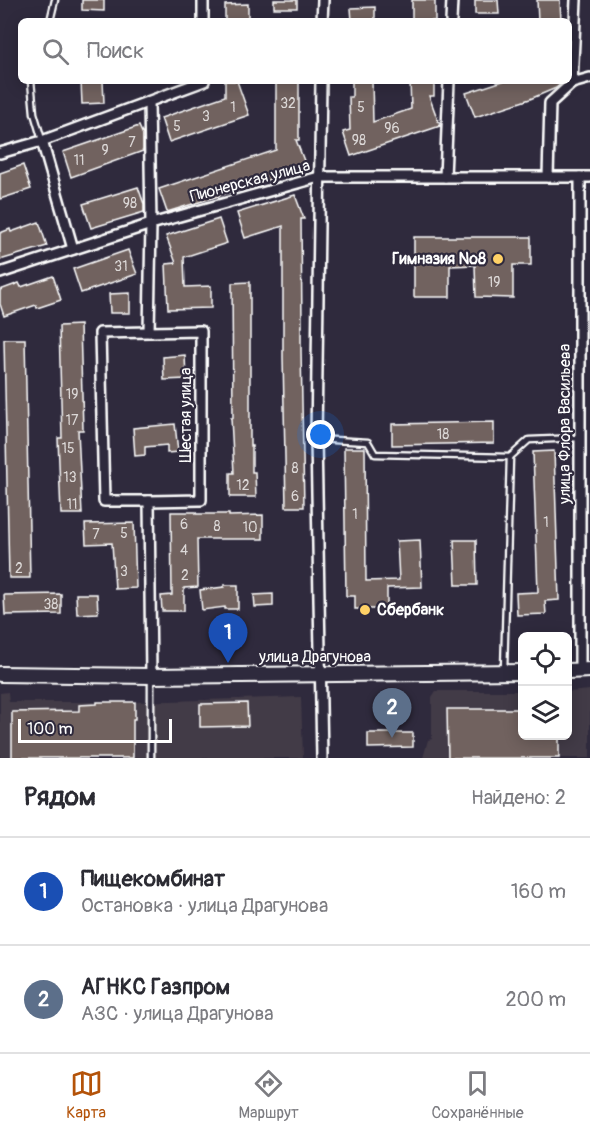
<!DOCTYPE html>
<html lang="ru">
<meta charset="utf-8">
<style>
:root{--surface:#fff;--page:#f2f2f3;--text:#2b2b33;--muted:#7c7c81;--line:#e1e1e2;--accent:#b45309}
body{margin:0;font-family:Pangolin,sans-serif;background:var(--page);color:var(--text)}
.controls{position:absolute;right:18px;bottom:18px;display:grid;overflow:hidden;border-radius:9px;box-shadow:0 3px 15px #0003}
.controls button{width:54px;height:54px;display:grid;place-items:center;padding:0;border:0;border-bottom:2px solid var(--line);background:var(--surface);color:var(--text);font:30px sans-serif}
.scale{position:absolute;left:18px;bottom:15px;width:154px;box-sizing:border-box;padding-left:6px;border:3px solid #fff;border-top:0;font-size:16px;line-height:21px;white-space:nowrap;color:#fff;-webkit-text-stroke:4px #2f2a3d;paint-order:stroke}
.you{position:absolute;left:321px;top:435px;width:21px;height:21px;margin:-15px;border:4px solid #fff;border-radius:50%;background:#1a73e8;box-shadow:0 0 0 9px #1a73e833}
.badge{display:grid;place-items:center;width:39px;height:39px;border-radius:50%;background:var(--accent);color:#fff;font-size:20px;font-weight:700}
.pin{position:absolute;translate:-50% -50px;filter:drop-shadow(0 2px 3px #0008)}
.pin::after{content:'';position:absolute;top:32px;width:21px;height:18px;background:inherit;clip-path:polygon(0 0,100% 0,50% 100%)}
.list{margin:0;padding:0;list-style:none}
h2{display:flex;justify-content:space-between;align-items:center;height:78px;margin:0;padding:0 24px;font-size:26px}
h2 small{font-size:20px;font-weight:400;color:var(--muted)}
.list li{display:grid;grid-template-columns:39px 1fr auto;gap:18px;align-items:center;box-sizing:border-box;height:108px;padding:0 24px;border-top:2px solid var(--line)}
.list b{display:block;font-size:22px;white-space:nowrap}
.list p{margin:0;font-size:20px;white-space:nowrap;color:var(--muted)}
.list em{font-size:20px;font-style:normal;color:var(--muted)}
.icon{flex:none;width:33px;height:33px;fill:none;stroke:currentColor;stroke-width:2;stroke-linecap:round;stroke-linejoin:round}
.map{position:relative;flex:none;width:590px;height:758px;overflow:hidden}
.search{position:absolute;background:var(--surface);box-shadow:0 3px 15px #0003;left:18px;right:18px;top:18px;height:66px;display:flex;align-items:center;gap:15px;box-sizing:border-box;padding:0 21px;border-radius:9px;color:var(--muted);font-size:22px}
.sheet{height:294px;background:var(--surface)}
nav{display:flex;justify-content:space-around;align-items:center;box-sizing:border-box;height:84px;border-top:2px solid var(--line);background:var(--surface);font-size:16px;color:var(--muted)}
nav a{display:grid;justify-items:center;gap:3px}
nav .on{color:var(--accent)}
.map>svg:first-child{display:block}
.built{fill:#433b47}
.building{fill:#71625e;stroke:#fff;stroke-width:1.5}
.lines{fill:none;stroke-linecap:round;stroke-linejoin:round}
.service-casing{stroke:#fff;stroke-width:9}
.minor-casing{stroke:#fff;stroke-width:14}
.secondary-casing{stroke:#fff;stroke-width:18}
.service{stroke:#2f2a3d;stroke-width:4.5}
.minor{stroke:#2f2a3d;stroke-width:9}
.secondary{stroke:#2f2a3d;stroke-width:14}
.poi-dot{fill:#ffd166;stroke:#2f2a3d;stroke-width:2}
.labels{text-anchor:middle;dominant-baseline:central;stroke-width:4.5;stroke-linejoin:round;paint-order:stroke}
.number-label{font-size:14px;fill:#dcd8d7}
.street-label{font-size:16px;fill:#fff;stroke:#2f2a3d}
.poi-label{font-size:16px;font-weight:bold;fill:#fff;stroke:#2f2a3d;text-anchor:end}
</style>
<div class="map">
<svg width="590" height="758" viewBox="0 0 590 758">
<rect width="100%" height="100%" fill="#2f2a3d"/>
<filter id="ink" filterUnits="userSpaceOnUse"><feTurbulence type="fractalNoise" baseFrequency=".0167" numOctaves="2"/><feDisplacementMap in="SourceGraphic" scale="12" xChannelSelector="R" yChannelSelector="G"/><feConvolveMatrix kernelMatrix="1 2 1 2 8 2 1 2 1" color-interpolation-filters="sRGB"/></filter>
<g filter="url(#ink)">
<!-- built -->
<g class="built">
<polygon points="590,690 590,758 423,758 428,740 432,739 432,697 436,691 522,691 522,736 568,736 568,692"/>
<polygon points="8,692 9,702 135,702 301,697 303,758 0,758 0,693"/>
</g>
<!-- building -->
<g class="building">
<polygon points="82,0 104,0 104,11 82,10"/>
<rect x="274" y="0" width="23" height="8"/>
<rect x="412" y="0" width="23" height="21"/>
<polygon points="475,0 498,0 499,14 475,14"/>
<polygon points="537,0 560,0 561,21 538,21"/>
<polygon points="248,4 248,21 225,21 225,5"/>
<polygon points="375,7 375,21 352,21 351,8"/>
<polygon points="81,81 103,81 104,103 82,104"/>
<polygon points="225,81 237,81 249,115 169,142 161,118 225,96"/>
<polygon points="276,81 299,81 299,140 296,140 306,166 254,185 167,212 159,189 276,150"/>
<polygon points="352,81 372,81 373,122 411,109 410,81 434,81 434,96 429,96 440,126 351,156 343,132 350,130 349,97 352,97"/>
<polygon points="503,81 564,81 556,88 530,99 475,117 466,93"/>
<polygon points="139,126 143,135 143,151 71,177 63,152"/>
<polygon points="23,165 31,189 0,199 0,173"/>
<polygon points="138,187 144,204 144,212 91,228 83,204"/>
<polygon points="295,195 304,219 301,219 302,327 301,327 301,351 304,507 286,507 283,357 283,226 245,238 237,213"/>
<polygon points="219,219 227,243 184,257 185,287 211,286 211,308 168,309 166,264 176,263 166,236"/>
<polygon points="39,222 47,246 0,260 0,233 10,229 11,232"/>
<polygon points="414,237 531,237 531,265 513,265 513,298 476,297 475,265 450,266 450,297 414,297"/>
<polygon points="128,250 137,274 81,293 73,269"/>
<polygon points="53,276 61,300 37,308 36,305 4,316 0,304 0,290 19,283 21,287"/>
<polygon points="250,282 250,446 252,446 252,472 255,472 256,497 230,497 230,473 234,473 231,418 233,418 232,283"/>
<polygon points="130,293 130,313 110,313 109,294"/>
<polygon points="80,325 83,430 78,430 82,514 61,514 58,438 62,438 59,326"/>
<polygon points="4,339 25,339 30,578 9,578"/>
<polygon points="185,355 186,379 164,380 163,357"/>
<polygon points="494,422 494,443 392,445 392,424"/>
<polygon points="175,424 178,452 167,453 167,445 145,447 145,455 135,456 133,428"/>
<polygon points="344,448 365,448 366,581 399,580 397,541 420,540 422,587 387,588 387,609 355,609 355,596 346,596"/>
<polygon points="554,451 559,600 545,601 546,614 517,615 516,593 538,592 533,452"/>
<polygon points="171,512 196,512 196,514 229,514 229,516 263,515 263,539 197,539 198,587 184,588 184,611 162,611 161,596 172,595"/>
<polygon points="134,523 136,588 115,589 112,543 86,544 85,524"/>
<polygon points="454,540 476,540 477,585 456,585"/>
<polygon points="224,585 238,585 238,609 225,609 225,607 202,610 200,590 224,587"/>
<polygon points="61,594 61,614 5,615 4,595"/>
<polygon points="76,594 97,594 98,613 77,614"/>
<polygon points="273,594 273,606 255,607 254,595"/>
<polygon points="97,702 135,702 135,719 133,719 133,758 12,758 12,712 79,711 79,705 97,704"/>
<polygon points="247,703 248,726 200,727 200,704"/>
<polygon points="447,709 522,709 522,735 559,735 559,758 448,758"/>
<polygon points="368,733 413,733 413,747 368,748"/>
</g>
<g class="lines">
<defs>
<g id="service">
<polyline points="50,21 55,0"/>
<polyline points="31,81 34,113 42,140"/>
<polyline points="316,439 368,442 375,454 510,457 504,671"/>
<polyline points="510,457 529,440 580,438"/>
<polyline points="151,678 151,758"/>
</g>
<g id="minor">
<polyline points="203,0 203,21"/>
<polyline points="322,21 323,0"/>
<polyline points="451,21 452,0"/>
<polyline points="321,81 316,439 322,758"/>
<polyline points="572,83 590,78"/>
<polyline points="149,102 151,224 149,332 201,331 201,500 149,501 151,676"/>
<polyline points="42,141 73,249"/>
<polyline points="0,153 42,141 204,81"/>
<polyline points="445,177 449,81"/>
<polyline points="548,177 550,103 572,83 576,0"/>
<polyline points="0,273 151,224 319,177 590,177"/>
<polyline points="149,332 100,333 104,501 149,501"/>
<polyline points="580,671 580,177"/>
</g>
<g id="secondary">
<polyline points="568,671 590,670"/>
<polyline points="0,674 151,676 522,672"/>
</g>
</defs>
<!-- service casing -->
<use href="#service" class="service-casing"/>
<!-- minor casing -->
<use href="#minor" class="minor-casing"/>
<!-- secondary casing -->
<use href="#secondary" class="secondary-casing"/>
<!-- service -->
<use href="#service" class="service"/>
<!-- minor -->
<use href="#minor" class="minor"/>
<!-- secondary -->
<use href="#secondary" class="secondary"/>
</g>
</g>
<!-- markers -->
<g class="poi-dot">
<circle cx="498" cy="259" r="6"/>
<circle cx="365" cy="610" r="6"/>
</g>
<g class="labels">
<!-- number labels -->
<g class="number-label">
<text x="288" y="103">32</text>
<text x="233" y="107">1</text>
<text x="361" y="107">5</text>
<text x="206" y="116">3</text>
<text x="177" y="126">5</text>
<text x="392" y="128">96</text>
<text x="359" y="140">98</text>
<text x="132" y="142">7</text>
<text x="105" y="150">9</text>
<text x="79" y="160">11</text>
<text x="130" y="203">98</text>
<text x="121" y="266">31</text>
<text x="494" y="282">19</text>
<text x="72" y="394">19</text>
<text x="72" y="420">17</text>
<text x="443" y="434">18</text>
<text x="68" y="448">15</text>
<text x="295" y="468">8</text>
<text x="70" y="477">13</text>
<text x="243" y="485">12</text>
<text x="295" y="496">6</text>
<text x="72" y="504">11</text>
<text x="355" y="514">1</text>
<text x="546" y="522">1</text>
<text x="184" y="524">6</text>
<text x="217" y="526">8</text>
<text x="250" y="527">10</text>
<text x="124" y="533">5</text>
<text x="96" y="534">7</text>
<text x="184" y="550">4</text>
<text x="19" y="568">2</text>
<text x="124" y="571">3</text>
<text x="185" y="575">2</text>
<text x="51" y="604">38</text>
</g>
<!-- street labels -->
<g class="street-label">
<text transform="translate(250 181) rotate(-15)">Пионерская улица</text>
<text transform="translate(186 415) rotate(-90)">Шестая улица</text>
<text transform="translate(565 424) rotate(-90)">улица Флора Васильева</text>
<text x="315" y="657">улица Драгунова</text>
</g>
<!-- poi labels -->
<g class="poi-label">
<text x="486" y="259">Гимназия №8</text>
<text x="377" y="610" text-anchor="start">Сбербанк</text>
</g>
</g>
</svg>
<div class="controls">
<button><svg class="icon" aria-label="locate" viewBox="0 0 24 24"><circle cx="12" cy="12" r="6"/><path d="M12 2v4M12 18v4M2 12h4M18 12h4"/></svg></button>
<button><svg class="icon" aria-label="layers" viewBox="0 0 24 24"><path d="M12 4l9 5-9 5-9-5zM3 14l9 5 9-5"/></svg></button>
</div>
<div class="scale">100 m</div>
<div class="you"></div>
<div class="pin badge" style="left:228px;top:663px;background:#1a4fb4">1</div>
<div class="pin badge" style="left:392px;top:738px;background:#5c6f8a">2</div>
<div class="search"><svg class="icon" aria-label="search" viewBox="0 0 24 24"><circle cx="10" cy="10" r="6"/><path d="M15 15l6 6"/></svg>Поиск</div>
</div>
<section class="sheet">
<h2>Рядом<small>Найдено: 2</small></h2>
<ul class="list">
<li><span class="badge" style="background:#1a4fb4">1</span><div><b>Пищекомбинат</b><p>Остановка · улица Драгунова</p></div><em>160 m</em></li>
<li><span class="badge" style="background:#5c6f8a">2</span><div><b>АГНКС Газпром</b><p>АЗС · улица Драгунова</p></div><em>200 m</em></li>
</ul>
</section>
<nav>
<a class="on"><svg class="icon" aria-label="map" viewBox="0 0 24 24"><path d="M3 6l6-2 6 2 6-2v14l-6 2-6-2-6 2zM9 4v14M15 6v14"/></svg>Карта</a>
<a><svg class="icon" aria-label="directions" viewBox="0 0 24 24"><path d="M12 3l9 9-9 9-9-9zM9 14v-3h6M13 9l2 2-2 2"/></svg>Маршрут</a>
<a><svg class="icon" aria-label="saved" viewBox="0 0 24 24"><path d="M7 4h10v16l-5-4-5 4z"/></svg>Сохранённые</a>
</nav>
